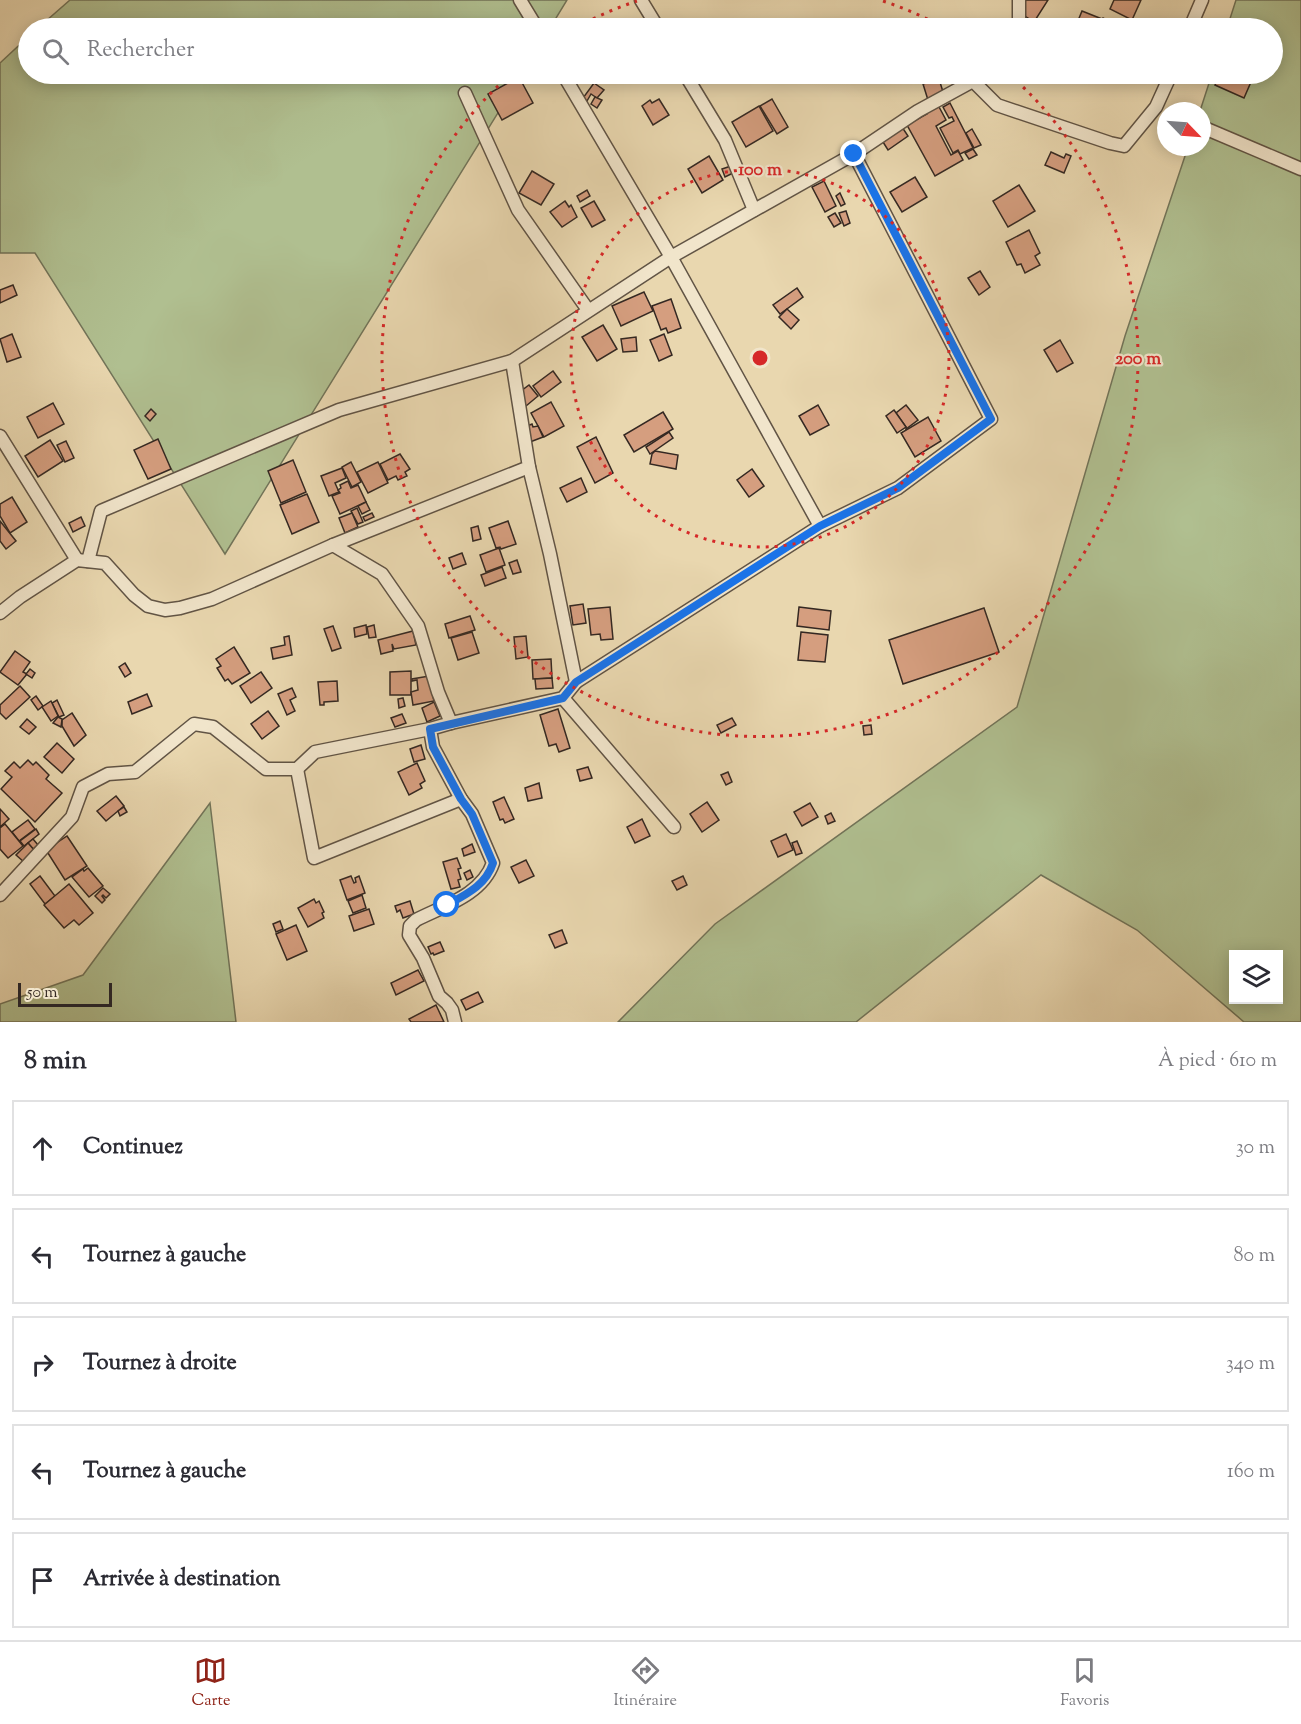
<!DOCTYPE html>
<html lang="fr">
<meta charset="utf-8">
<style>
:root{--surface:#fff;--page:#f7f7f7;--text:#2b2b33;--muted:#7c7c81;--line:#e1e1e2;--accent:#8f2418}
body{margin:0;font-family:"Sorts Mill Goudy",serif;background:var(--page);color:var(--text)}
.controls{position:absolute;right:18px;bottom:18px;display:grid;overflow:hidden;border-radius:0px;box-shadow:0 3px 15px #0003}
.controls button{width:54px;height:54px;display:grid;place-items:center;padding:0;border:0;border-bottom:2px solid var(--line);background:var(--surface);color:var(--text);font:30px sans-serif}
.compass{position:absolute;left:1157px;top:102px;width:54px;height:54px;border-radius:50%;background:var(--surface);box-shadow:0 3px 15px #0003;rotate:115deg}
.scale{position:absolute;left:18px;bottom:15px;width:94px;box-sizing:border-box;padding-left:6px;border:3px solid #342822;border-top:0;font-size:16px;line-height:21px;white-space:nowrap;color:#342822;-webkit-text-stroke:4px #f1e5cb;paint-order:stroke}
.stop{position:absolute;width:18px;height:18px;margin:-14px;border:4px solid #1a73e8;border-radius:50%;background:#fff}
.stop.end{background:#1a73e8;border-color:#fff;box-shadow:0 2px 6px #0008}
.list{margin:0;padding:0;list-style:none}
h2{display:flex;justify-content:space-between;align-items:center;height:78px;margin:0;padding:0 24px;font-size:26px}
h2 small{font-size:20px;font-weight:400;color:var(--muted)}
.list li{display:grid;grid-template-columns:39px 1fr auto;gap:18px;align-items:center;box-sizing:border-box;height:96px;margin:0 12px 12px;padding:0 12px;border:2px solid var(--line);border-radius:0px}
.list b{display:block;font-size:22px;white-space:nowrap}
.list em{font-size:20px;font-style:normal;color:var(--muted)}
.icon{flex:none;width:33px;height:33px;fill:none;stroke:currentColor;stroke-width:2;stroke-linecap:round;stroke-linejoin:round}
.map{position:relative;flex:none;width:1301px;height:1022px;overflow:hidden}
.search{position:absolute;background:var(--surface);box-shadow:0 3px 15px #0003;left:18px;right:18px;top:18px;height:66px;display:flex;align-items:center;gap:15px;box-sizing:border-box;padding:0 21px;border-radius:33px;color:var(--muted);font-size:22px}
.sheet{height:618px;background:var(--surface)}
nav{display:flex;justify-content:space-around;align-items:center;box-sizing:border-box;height:84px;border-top:2px solid var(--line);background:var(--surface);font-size:16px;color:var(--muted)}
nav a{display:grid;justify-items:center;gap:3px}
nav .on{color:var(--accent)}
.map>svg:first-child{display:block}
.green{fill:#b0bf90;stroke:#727459;stroke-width:1.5;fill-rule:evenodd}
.building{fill:#d59e7f;stroke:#342822;stroke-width:1.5}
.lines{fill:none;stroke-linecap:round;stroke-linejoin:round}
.minor-casing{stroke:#615445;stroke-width:15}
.minor{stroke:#f1e5cb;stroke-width:12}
.route{stroke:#1a73e8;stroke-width:8}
.ring{fill:none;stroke:#d62828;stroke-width:3;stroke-dasharray:3 6}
.centre{fill:#d62828;stroke:#f1e5cb;stroke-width:3}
.ring-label{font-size:18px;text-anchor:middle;font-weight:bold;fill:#d62828;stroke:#f1e5cb;stroke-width:4.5;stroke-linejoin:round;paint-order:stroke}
</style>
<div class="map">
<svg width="1301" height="1022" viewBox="0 0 1301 1022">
<rect width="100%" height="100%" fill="#e9d7af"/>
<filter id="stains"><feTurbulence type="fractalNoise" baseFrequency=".00333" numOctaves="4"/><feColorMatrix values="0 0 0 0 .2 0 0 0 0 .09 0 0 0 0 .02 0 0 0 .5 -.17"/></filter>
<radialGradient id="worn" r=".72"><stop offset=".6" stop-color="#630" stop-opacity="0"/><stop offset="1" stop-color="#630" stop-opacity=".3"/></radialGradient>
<!-- green -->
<g class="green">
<polygon points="70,0 567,0 550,28 38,28"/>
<path d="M 1236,0 L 1301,0 L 1301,1022 L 1244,1022 L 1137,930 L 1041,875 L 856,1022 L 618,1022 L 715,924 L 1017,707 L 1125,336 L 1188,147 L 1202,147 L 1202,111 L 1200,111 L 1212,74 L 1272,74 L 1272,28 L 1227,28 ZM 1234,954 L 1278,954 L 1278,999 L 1234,999 Z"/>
<polygon points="28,37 28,74 522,74 225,554 35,253 0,253 0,63"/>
<polygon points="210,803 236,1022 0,1022 0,1004 83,975"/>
</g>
<!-- building -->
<g class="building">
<polygon points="1026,0 1048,0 1034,22 1018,12"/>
<polygon points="1114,0 1141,0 1132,20 1110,9"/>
<polygon points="1082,11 1102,19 1098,28 1075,28"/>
<polygon points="1103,18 1113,23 1111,28 1098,28"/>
<polygon points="1114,23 1126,28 1111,28"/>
<polygon points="594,74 609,74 610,78 596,81"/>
<polygon points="1220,74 1252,74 1254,75 1244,98 1215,85"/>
<polygon points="519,77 533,103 502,120 488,94"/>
<polygon points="939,79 944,95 928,100 923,84"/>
<polygon points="594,83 604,90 597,98 591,94 587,101 583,98"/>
<polygon points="595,97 602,100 597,108 591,104"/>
<polygon points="659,99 669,115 653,125 642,106 650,100 652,103"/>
<polygon points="772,99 788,127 777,134 760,106"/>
<polygon points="950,103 973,148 960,154 958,150 953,153 940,128 954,121 952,117 949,118 943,107"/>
<polygon points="938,105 946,120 936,126 951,155 958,151 963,160 935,176 907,125 927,114 926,111"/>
<polygon points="759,106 773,131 746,147 732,122"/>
<polygon points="900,124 908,136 888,150 883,142"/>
<polygon points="972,129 981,145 974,148 966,133"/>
<polygon points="973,149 977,155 969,159 965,153"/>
<polygon points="1051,152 1064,158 1066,154 1071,156 1064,173 1045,165"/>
<polygon points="709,156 723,180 702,193 688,169"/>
<polygon points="731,166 733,173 725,177 722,169"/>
<polygon points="532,171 554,184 541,205 519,193"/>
<polygon points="915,177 927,197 902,212 890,192"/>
<polygon points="824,181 836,206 825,212 812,187"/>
<polygon points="1019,185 1035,211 1008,227 993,201"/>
<polygon points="587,190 590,196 580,202 577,196"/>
<polygon points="840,193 845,204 841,206 836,196"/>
<polygon points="565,201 569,207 571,205 577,217 562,227 550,212"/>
<polygon points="594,201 605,220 592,227 581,208"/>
<polygon points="846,211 850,223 844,226 839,213"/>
<polygon points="835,213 841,223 834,227 828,217"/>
<polygon points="1029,230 1040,253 1035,256 1040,265 1025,273 1021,264 1017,265 1006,242"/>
<polygon points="980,271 990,287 979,295 968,278"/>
<polygon points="13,285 17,295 0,303 0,290"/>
<polygon points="797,288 803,297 780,314 773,305"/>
<polygon points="644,292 653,311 621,326 612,306"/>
<polygon points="671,299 681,328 668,333 666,328 661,330 652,306"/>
<polygon points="787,309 799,320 791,329 779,317"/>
<polygon points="603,325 617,349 597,361 582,337"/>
<polygon points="12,334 21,357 7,362 0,339"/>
<polygon points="664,334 672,355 659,361 650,340"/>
<polygon points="636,337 637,351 623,352 621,339"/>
<polygon points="1060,340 1073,363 1057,372 1044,350"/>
<polygon points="553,371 561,382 541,397 533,386"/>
<polygon points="529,385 538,396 526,406 517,394"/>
<polygon points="551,402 564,426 544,437 531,413"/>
<polygon points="53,403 64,424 38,438 27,417"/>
<polygon points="818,405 829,425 810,435 799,416"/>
<polygon points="906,405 918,420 906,429 906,427 896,413"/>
<polygon points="151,409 156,414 150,421 145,416"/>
<polygon points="894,410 906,427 897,433 886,416"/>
<polygon points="663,412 673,429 634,452 624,435"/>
<polygon points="928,417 941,441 915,457 901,433"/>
<polygon points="532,424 533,427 538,426 543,437 530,442 525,427"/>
<polygon points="669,432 673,438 650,454 646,447"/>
<polygon points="596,437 613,473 595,483 577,447"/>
<polygon points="158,439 171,469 148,479 134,450"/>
<polygon points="50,440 63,461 38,477 25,456"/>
<polygon points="66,441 74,458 65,462 57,445"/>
<polygon points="655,451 678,455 676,469 650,464 652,454"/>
<polygon points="400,454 410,469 405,472 407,476 398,480 396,476 388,480 380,464"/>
<polygon points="293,460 306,492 281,503 268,471"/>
<polygon points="351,462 361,482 352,487 342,467"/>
<polygon points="378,462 388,483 368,493 357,472"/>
<polygon points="342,468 346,478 335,483 339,492 329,496 321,476"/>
<polygon points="752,469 764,486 749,497 737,480"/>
<polygon points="581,478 587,492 567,502 560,488"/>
<polygon points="348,481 351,488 358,485 366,502 340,514 332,496 340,493 338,490 341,488 340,485"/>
<polygon points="307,494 319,522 292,534 280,505"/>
<polygon points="12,497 27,522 10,533 0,516 0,504"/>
<polygon points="366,502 370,510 362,514 358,506"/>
<polygon points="357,508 363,522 358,524 351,511"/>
<polygon points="352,513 358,527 345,533 339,518"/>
<polygon points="372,513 374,517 365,521 363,517"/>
<polygon points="81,517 85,526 73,532 69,523"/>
<polygon points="0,521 16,541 6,549 0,541"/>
<polygon points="508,521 516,544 501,549 500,547 496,548 489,528"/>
<polygon points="478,526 481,539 473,541 471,528"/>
<polygon points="499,548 505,565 486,572 480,555"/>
<polygon points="462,553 466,564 453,569 449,558"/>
<polygon points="517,560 521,572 513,574 509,563"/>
<polygon points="502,567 506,578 485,586 481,575"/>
<polygon points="583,604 586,623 573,625 570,606"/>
<polygon points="610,607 613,639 601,640 600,634 591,635 588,609"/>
<polygon points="799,607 831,611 829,630 797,626"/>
<polygon points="984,608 999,652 903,684 889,640"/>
<polygon points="470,616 475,630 449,638 445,624"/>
<polygon points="366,625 367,634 355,637 354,628"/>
<polygon points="374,625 376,637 369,638 367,627"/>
<polygon points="333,626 341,648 332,651 324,629"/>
<polygon points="413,631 416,645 394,649 392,644 393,651 381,654 378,640"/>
<polygon points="472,632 479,653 458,660 451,638"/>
<polygon points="801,632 828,635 825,662 798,660"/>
<polygon points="289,636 292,655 273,659 271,648 285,645 284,637"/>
<polygon points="526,636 528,657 516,659 514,637"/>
<polygon points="234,647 250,673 232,684 228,679 225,681 217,668 221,666 216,659"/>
<polygon points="15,651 30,662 23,672 27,674 18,685 0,672"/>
<polygon points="551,659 552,678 533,679 532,660"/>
<polygon points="125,663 131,673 125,677 119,667"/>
<polygon points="30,669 35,673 32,678 26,674"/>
<polygon points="411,671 411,695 390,695 390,672"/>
<polygon points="261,672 272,688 251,703 240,686"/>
<polygon points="429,676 434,701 413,705 411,692 418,690 417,680 412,681 412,679"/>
<polygon points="552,678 553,688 536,689 535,679"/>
<polygon points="337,681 338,701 324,702 324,705 320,705 318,682"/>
<polygon points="20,686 30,697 6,719 0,713 0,705"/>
<polygon points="292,688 296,697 290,700 295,711 287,715 278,694"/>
<polygon points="147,694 152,706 132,714 128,702"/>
<polygon points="36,696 43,706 38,710 31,700"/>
<polygon points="403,698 405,706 399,708 398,699"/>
<polygon points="57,700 64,715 59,717 52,703"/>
<polygon points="51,701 58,716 51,721 42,707"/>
<polygon points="434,702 440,716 427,722 422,708"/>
<polygon points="558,709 570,748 559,752 556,744 549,746 540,715"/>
<polygon points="268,711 279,726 262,739 251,724"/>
<polygon points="72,713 86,735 74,746 62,726 62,720"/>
<polygon points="402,714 406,723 395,727 391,718"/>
<polygon points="58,717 62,719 61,727 53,723"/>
<polygon points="732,718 736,725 721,733 717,725"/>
<polygon points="27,719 36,727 29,734 20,727"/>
<polygon points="871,725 872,734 864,735 863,726"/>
<polygon points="57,743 74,759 62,773 44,757"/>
<polygon points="421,745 425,759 414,762 410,749"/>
<polygon points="28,760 33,765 36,762 49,775 46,779 62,793 35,822 1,789 12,777 5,771 14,762 20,768"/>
<polygon points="417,763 425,781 420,784 422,788 409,795 398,772"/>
<polygon points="588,767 592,778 580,781 577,770"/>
<polygon points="728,772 732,782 726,785 721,775"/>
<polygon points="539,783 542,798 528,801 525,788"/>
<polygon points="116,796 124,806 106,821 97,811"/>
<polygon points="504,797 514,819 505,823 503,819 500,820 493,802"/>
<polygon points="707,802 719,820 702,832 690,814"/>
<polygon points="810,803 818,817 802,826 794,812"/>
<polygon points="124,807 127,812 120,816 118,811"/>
<polygon points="0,809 9,819 0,827"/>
<polygon points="831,813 835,821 828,824 825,816"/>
<polygon points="642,819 650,836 635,843 627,827"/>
<polygon points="28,820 35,829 19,841 12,832"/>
<polygon points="5,824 23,846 8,858 0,849 0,828"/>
<polygon points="36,829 39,834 24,846 20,841"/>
<polygon points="786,834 793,850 778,857 771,841"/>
<polygon points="67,836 87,866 65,880 46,850"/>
<polygon points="33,839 38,845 33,849 28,843"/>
<polygon points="797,841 802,853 796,855 792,843"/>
<polygon points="28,843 35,851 24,862 16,855"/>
<polygon points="472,844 475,852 464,856 462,849"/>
<polygon points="457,858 461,868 458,869 461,879 458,880 460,887 451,889 443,862"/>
<polygon points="526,860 534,876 519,883 511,867"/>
<polygon points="88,868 103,886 89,897 72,877 83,869 84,871"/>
<polygon points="470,870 473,877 467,880 464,873"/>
<polygon points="40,876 55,896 45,904 30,884"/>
<polygon points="351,876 354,883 356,882 355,878 359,876 365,893 347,900 340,880"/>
<polygon points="683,876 687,885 677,890 672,881"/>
<polygon points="69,884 93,913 79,925 74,920 64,928 44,905"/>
<polygon points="103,888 110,894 106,898 103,895 102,896 105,900 102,903 95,896"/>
<polygon points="362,895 366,908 353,913 348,901"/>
<polygon points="314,899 316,903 319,901 324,912 322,913 324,918 308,927 298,908"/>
<polygon points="410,901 414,914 403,918 400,910 397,912 395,906"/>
<polygon points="369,909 374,924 354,931 349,916"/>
<polygon points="280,921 283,929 276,932 273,924"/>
<polygon points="296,925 307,951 287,960 276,934"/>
<polygon points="562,930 567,943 555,948 549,935"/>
<polygon points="440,942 444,951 434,955 433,953 431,954 428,947"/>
<polygon points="418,970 424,981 396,995 391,983"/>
<polygon points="478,992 483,1002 466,1010 461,1000"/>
<polygon points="436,1005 444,1022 411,1022 409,1019"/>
</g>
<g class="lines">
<defs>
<g id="minor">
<polyline points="520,0 537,28"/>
<polyline points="641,0 658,28"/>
<polyline points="1019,28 1019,0"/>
<polyline points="1190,28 1202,0"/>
<polyline points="563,74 671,257 820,526"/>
<polyline points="685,74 725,140 754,210"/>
<polyline points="465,93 518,210 588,310"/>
<polyline points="1202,127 1301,169"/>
<polyline points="0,436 77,560"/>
<polyline points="333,545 529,467 512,361"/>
<polyline points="88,561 101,511 339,410 512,361 671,257 854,154 918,111 973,81 997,105 1110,143 1124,146 1156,107 1171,74"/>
<path d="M 0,613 L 20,597 L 77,560 L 105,563 L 134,595 L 148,606 L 165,610 L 180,608 L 212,599 L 333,545 L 382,574 L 418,626 L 438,692 L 451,723 L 430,729 L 433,747 L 461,799 L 472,814 L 493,863 C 482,895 443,906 416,920 L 410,926 L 409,935 L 423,958 L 439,996 L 447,1003 L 452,1010 L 455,1022"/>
<polyline points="576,682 820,526 898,488 991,419 854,154"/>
<polyline points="563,698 674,827"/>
<polyline points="451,723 563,698 576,682 550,554 529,467"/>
<polyline points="297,769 314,858 461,799"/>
<polyline points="0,895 72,817 83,787 108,774 135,772 194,724 213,727 266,769 297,769 315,752 430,729"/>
</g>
</defs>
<!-- minor casing -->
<use href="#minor" class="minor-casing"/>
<!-- minor -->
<use href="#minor" class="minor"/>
</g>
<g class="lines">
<!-- route -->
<path class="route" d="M 447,905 C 467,894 486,885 493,863 L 472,814 L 461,799 L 433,747 L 430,729 L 563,698 L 576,682 L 820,526 L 898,488 L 991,419 L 854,154"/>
</g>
<!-- distance rings -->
<g class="ring">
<circle cx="760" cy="358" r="189"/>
<path d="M577 27A378 378 0 0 1 637 1M883 1A378 378 0 0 1 943 27M1010 75A378 378 0 1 1 510 75"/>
</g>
<circle cx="760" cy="358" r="9" class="centre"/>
<g class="ring-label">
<text x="760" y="175">100 m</text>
<text x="1138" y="364">200 m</text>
</g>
<rect width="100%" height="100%" filter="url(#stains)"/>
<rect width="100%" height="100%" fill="url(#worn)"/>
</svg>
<div class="controls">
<button><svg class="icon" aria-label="layers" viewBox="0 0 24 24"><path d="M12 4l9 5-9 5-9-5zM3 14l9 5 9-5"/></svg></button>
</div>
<svg class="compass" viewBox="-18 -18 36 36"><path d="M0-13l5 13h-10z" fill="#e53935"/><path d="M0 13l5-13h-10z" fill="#7c7c81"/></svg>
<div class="scale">50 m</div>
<div class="stop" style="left:447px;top:905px"></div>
<div class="stop end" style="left:854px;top:154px"></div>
<div class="search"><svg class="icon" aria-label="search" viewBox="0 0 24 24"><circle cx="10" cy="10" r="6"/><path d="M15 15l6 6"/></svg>Rechercher</div>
</div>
<section class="sheet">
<h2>8 min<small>À pied · 610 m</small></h2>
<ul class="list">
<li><svg class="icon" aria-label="ahead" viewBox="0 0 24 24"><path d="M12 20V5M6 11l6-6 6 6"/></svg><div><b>Continuez</b></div><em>30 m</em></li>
<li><svg class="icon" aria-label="left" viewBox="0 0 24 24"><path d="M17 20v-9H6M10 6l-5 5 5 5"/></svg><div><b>Tournez à gauche</b></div><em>80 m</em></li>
<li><svg class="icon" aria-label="right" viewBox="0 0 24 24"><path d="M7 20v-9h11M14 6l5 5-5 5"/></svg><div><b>Tournez à droite</b></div><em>340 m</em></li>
<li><svg class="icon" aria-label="left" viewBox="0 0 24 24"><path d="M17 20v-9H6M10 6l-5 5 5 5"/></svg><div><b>Tournez à gauche</b></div><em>160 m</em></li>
<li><svg class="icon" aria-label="arrive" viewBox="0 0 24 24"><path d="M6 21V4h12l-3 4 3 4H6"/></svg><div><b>Arrivée à destination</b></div></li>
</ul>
</section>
<nav>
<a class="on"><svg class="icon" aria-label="map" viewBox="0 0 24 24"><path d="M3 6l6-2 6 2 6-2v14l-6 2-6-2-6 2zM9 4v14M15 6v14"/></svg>Carte</a>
<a><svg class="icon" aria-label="directions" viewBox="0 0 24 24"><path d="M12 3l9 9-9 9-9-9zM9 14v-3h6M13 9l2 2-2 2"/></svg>Itinéraire</a>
<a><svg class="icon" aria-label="saved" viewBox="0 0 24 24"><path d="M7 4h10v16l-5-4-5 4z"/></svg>Favoris</a>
</nav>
